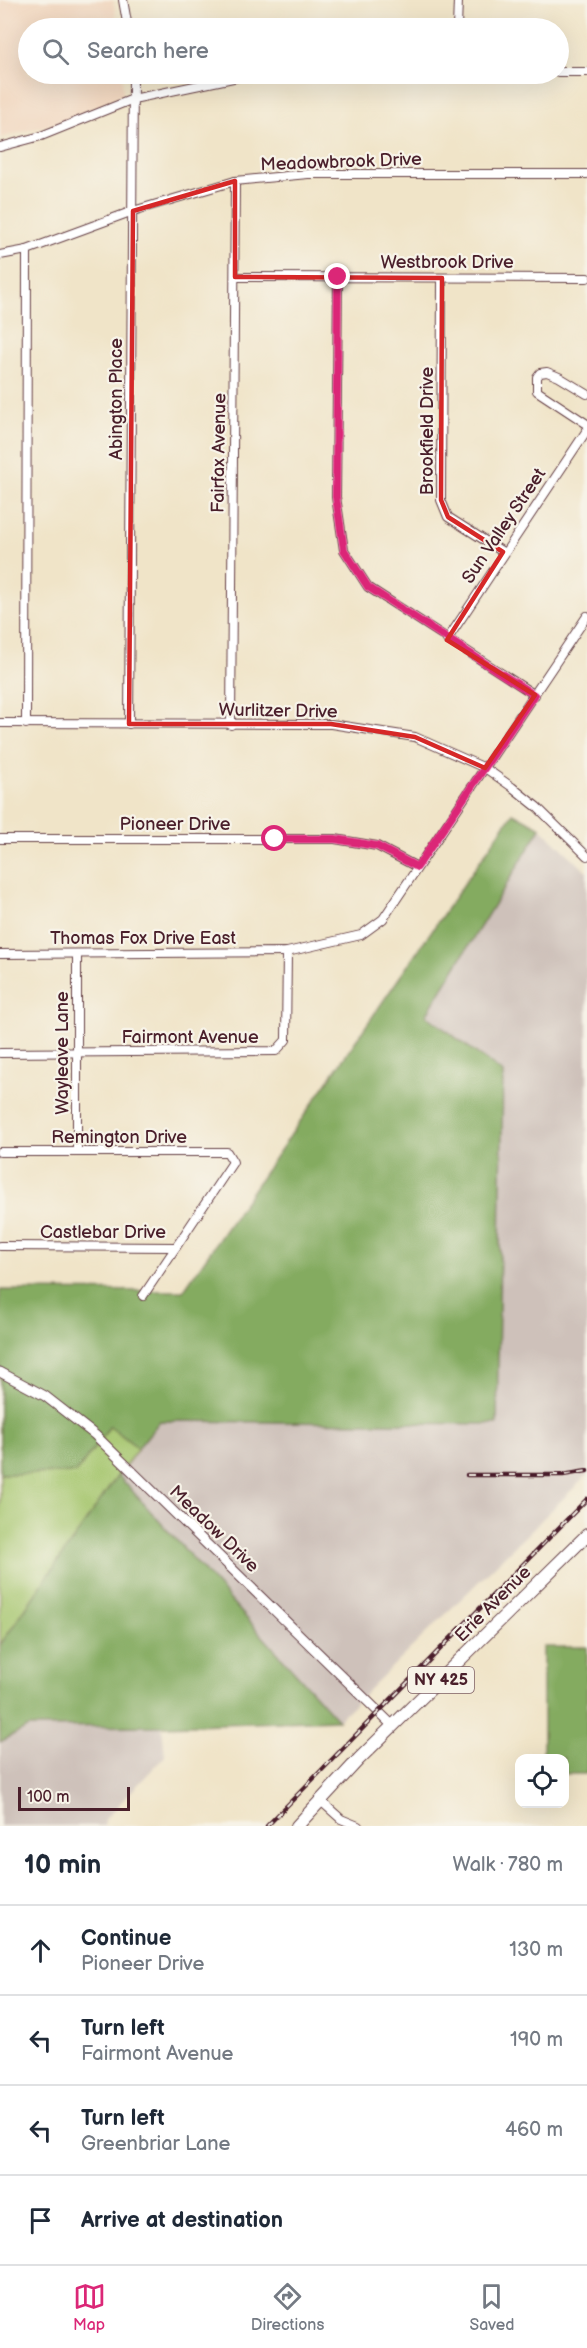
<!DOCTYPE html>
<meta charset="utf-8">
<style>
:root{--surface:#fff;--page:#f6f6f7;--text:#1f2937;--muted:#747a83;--line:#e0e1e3;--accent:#db2777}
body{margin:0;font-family:"Balsamiq Sans",sans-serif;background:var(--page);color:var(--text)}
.controls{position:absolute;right:18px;bottom:18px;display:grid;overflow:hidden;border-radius:12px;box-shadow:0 6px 24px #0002}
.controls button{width:54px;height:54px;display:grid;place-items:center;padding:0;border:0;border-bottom:2px solid var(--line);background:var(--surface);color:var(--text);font:30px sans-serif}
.scale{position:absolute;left:18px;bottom:15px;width:112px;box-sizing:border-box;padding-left:6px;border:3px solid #4a1f2b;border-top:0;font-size:16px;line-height:21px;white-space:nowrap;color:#4a1f2b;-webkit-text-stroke:4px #f7f3e8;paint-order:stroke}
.stop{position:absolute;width:18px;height:18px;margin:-14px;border:4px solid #db2777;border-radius:50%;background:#fff}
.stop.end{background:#db2777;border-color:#fff;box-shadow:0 2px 6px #0008}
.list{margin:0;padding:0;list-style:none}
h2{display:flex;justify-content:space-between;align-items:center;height:78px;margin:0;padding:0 24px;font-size:26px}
h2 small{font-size:20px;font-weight:400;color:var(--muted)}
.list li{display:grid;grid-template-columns:39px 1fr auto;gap:18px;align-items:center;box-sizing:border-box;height:90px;padding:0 24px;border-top:2px solid var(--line)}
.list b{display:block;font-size:22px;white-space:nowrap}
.list p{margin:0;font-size:20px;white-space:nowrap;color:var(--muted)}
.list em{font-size:20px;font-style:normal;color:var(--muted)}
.icon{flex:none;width:33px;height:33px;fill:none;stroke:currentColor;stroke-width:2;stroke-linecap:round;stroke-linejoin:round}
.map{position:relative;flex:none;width:587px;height:1826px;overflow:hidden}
.search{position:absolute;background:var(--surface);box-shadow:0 6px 24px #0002;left:18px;right:18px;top:18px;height:66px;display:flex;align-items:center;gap:15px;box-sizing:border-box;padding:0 21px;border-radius:33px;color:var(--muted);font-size:22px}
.sheet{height:438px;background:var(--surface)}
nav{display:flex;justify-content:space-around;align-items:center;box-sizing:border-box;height:84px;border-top:2px solid var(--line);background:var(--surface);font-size:16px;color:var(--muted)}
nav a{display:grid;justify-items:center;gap:3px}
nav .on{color:var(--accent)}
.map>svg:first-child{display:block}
.built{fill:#f1d5bd}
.industrial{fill:#cec1ba}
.green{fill:#a6c66e;stroke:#78724c;stroke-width:1.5}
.forest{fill:#84ab61;stroke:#676546;stroke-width:1.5}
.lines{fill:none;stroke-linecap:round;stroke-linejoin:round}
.minor-casing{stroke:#633d43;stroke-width:10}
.tertiary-casing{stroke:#633d43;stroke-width:11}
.primary-casing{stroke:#633d43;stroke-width:14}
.minor{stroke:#fff;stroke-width:8}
.tertiary{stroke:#fff;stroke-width:9}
.primary{stroke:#fff;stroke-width:12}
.rail-casing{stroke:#4a1f2b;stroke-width:4.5}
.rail{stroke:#f7f3e8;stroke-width:2;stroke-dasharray:7;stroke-linecap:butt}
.route{stroke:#db2777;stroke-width:8}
.marked{fill:none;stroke:#d62828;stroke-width:4.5;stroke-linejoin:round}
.labels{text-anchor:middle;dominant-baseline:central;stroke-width:4.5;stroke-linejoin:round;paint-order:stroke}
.shield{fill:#f7f3e8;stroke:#7e5f64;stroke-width:1.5}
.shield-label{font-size:16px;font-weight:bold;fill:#4a1f2b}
.street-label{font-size:18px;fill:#4a1f2b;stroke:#f7f3e8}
</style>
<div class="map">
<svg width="587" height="1826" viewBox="0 0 587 1826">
<rect width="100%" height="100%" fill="#f7f3e8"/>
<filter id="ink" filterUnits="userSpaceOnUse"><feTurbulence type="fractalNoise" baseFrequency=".0167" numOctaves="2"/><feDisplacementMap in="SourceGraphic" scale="12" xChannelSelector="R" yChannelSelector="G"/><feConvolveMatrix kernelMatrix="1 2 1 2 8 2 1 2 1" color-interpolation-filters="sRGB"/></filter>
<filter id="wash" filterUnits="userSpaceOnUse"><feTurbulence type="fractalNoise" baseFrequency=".008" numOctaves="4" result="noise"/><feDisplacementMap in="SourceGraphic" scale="24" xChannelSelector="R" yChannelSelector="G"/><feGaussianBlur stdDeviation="1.35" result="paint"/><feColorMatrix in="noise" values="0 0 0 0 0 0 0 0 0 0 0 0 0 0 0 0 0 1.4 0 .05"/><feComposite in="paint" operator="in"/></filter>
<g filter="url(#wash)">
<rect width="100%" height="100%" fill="#f0e4c8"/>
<!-- built -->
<polygon class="built" points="0,0 113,0 118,28 28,28 28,74 122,74 123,95 60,122 0,138"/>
<!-- industrial -->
<g class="industrial">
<polygon points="541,828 587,872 587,1475 338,1720 118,1475 159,1421 497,1424 426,1015"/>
<polygon points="162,1726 165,1756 105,1819 104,1826 0,1826 0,1742 29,1727"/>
</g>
<!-- green -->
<polygon class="green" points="110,1426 138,1448 0,1645 0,1474 76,1473"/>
<!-- forest -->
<g class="forest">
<polygon points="513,813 541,828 426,1015 503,1073 497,1424 160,1421 138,1448 110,1426 76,1473 0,1474 0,1290 183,1291"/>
<polygon points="118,1475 338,1720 162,1726 29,1727 0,1742 0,1645"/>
<polygon points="543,1647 587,1647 587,1774 565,1774 564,1758 543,1758"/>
</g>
</g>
<g filter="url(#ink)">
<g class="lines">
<defs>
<g id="minor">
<polyline points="123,0 128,28"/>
<polyline points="457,28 458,0"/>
<polyline points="558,72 587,72"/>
<polyline points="0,147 41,136 133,99 252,74 297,74"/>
<polyline points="0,255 27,250 133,211 235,181 308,174 587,174"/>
<polyline points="235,277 587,278"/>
<polyline points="338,277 336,497 344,550 368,587 535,695"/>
<polyline points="442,278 441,500 448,517 503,552"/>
<polyline points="587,394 559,377 547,372 540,373 537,377 537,391 587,424"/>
<polyline points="447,640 587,430"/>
<polyline points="0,723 331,724 415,737 485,768 512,787 537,807 587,856"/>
<polyline points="26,724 27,250"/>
<polyline points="129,724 133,74"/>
<polyline points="231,725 235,181"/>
<polyline points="0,839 335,839 377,846 417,867"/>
<polyline points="0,954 287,952 361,935 383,919 587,616"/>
<polyline points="77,954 77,1152"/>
<polyline points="0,1053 276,1051 286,1040 287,952"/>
<polyline points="0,1152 227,1152 233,1162 176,1247 0,1246"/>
<polyline points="143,1296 176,1247"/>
<polyline points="322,1802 341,1819 358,1826"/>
</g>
<polyline id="tertiary" points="0,1372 45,1396 95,1435 393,1726"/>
<polyline id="primary" points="297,1826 359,1759 587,1535"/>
</defs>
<!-- minor casing -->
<use href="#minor" class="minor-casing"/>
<!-- tertiary casing -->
<use href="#tertiary" class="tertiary-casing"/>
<!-- primary casing -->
<use href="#primary" class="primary-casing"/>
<!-- minor -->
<use href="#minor" class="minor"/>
<!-- tertiary -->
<use href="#tertiary" class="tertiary"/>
<!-- primary -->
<use href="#primary" class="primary"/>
<defs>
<g id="rail">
<polyline points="467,1475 563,1475 587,1471"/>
<polyline points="267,1826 587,1499"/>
</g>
</defs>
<!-- rail casing -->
<use href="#rail" class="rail-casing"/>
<!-- rail -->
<use href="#rail" class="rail"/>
</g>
</g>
<g class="lines" filter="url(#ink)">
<!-- route -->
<polyline class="route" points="275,839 335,839 377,846 417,867 534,695 368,587 344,550 336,497 338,277"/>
</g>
<!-- marked area -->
<path class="marked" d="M 235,181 L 235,277 L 442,278 L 441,500 L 448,517 L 503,552 L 447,640 L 535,695 L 485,768 L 415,737 L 331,724 L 129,724 L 133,211 Z"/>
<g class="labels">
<!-- shield labels -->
<rect class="shield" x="408" y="1667" width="66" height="26" rx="4.5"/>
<g class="shield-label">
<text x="441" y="1680">NY 425</text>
</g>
<!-- street labels -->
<g class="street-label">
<text transform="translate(341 162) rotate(-2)">Meadowbrook Drive</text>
<text x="447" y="262">Westbrook Drive</text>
<text transform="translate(116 399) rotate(-90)">Abington Place</text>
<text transform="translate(427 431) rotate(-90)">Brookfield Drive</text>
<text transform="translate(219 453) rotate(-89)">Fairfax Avenue</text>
<text transform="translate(504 526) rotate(-56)">Sun Valley Street</text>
<text transform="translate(278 711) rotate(1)">Wurlitzer Drive</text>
<text x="175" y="824">Pioneer Drive</text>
<text x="143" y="938">Thomas Fox Drive East</text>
<text x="190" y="1037">Fairmont Avenue</text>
<text transform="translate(62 1053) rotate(-90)">Wayleave Lane</text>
<text x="119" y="1137">Remington Drive</text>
<text x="103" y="1232">Castlebar Drive</text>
<text transform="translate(214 1529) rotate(44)">Meadow Drive</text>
<text transform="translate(493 1604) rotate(-45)">Erie Avenue</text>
</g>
</g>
</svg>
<div class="controls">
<button><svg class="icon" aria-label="locate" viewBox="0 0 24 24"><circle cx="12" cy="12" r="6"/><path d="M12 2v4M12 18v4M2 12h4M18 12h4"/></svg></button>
</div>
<div class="scale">100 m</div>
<div class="stop" style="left:275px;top:839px"></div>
<div class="stop end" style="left:338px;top:277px"></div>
<div class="search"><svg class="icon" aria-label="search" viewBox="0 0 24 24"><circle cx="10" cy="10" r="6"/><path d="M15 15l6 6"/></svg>Search here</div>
</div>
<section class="sheet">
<h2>10 min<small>Walk · 780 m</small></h2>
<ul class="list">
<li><svg class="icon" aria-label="ahead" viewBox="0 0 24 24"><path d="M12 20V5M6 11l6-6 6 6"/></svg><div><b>Continue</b><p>Pioneer Drive</p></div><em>130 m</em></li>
<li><svg class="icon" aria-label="left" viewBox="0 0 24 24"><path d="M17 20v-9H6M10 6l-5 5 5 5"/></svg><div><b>Turn left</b><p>Fairmont Avenue</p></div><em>190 m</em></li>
<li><svg class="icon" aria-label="left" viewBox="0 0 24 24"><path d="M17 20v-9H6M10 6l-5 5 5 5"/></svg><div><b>Turn left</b><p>Greenbriar Lane</p></div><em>460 m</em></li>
<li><svg class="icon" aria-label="arrive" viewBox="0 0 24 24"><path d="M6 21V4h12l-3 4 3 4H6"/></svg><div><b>Arrive at destination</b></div></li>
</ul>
</section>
<nav>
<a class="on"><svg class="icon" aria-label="map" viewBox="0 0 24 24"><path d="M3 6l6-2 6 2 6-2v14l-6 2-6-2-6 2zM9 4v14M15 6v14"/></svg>Map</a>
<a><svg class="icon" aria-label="directions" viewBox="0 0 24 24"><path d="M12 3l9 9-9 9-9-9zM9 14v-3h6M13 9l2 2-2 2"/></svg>Directions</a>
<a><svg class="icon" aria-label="saved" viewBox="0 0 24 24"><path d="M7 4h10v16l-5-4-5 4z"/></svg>Saved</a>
</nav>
